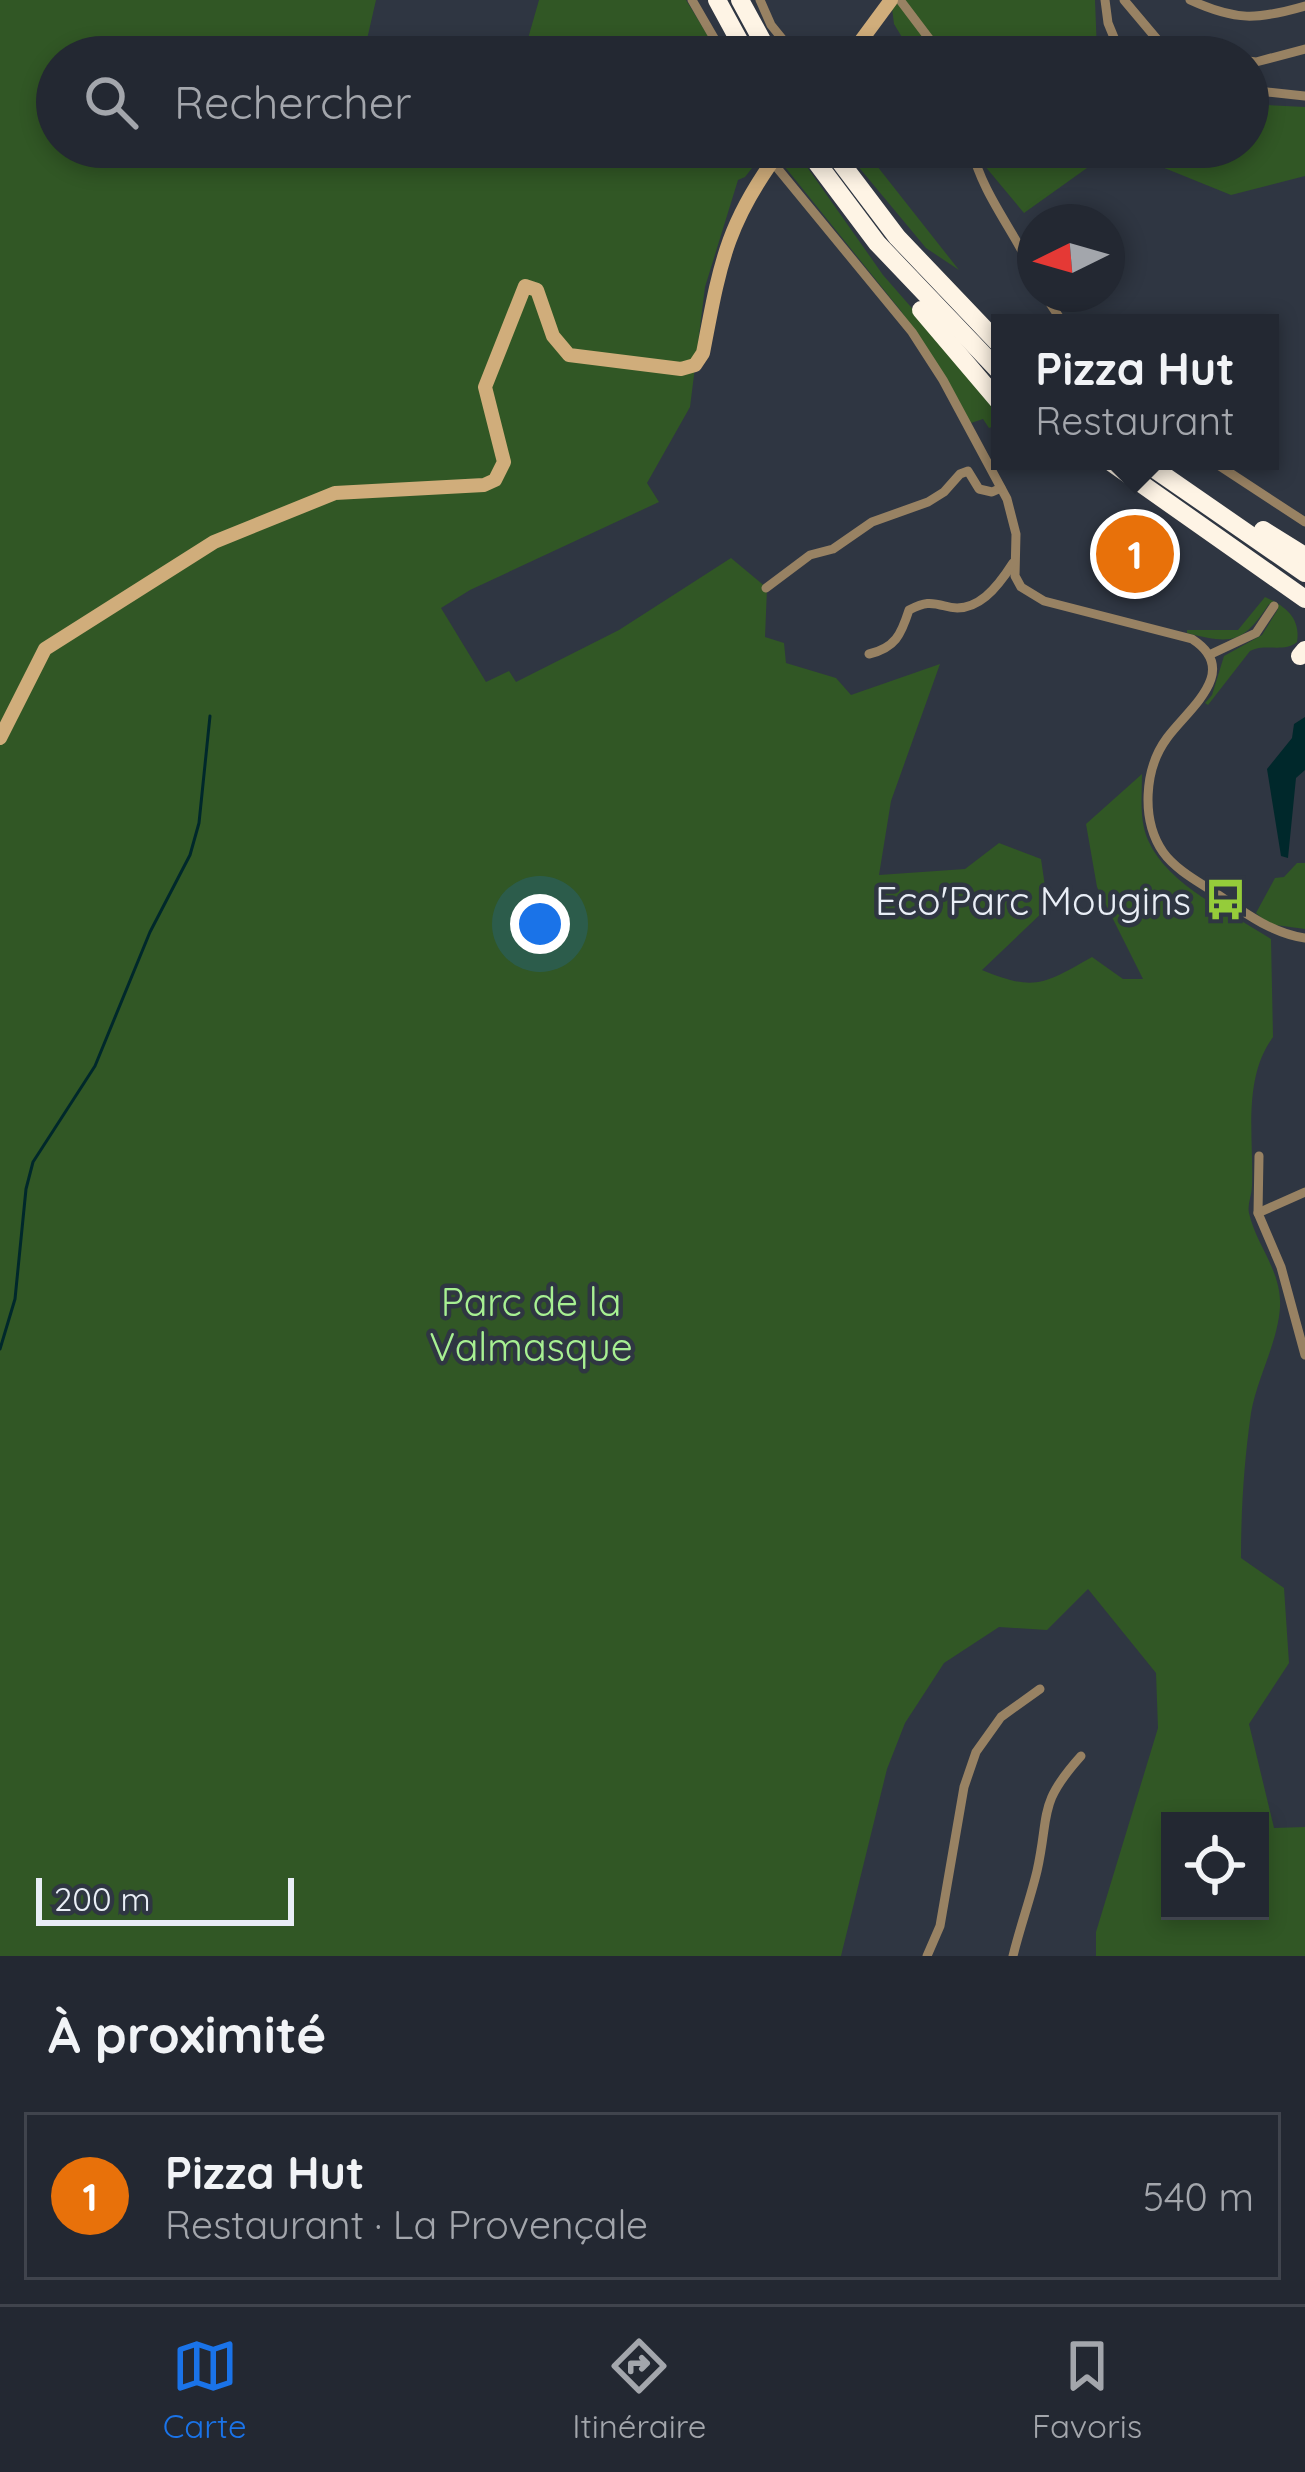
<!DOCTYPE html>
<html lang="fr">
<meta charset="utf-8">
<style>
:root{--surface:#232832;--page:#2b303a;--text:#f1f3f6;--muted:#a3a6ac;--line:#40444d;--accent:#1a73e8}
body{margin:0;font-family:Quicksand,sans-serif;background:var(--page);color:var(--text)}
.controls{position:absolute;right:36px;bottom:36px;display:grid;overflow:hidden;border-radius:0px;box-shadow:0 6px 18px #0003}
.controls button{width:108px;height:108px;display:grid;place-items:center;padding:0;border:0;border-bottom:3px solid var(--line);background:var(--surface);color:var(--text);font:60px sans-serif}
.compass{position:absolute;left:1017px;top:204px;width:108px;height:108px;border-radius:50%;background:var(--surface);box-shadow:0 6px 18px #0003;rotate:265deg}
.scale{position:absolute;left:36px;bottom:30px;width:258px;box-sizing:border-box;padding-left:12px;border:6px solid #e9eef6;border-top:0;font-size:33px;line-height:42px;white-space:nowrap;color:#e9eef6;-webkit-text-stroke:9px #2f3642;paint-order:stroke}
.you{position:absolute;left:540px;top:924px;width:42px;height:42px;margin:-30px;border:9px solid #fff;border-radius:50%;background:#1a73e8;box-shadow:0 0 0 18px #1a73e833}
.badge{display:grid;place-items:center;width:78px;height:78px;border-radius:50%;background:var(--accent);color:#fff;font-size:39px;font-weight:700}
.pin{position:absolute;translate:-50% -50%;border:6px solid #fff;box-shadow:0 3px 12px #0006}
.popup{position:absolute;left:991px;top:314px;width:288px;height:156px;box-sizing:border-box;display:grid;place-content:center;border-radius:0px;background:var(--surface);filter:drop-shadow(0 3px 9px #0005);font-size:39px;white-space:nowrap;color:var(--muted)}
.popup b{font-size:45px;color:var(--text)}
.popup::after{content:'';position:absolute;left:50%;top:100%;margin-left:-24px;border:24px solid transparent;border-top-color:var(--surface)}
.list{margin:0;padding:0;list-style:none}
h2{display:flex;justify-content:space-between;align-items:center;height:156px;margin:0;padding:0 48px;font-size:51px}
h2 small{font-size:39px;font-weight:400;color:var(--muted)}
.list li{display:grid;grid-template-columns:78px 1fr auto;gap:36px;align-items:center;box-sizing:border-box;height:168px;margin:0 24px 24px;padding:0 24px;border:3px solid var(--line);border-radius:0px}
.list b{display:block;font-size:45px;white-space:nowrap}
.list p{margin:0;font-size:39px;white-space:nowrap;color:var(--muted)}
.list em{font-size:39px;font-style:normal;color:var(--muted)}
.icon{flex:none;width:66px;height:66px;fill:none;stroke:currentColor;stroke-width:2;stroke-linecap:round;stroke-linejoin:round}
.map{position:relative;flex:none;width:1305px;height:1956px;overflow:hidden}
.search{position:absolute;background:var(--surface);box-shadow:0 6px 18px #0003;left:36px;right:36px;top:36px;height:132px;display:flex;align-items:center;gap:30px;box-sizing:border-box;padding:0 42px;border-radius:66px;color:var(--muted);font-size:45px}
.sheet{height:348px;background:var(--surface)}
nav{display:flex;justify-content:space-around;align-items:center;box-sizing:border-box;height:168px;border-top:3px solid var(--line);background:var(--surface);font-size:33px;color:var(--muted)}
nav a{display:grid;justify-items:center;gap:6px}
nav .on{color:var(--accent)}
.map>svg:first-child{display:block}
.green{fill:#315725;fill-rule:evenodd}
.water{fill:#00282b}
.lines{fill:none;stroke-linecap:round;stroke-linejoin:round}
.stream{stroke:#00282b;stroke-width:3}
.street{stroke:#988263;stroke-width:9}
.secondary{stroke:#d0ad7b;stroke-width:14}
.highway{stroke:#fef4e5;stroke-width:18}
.labels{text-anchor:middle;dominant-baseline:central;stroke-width:9;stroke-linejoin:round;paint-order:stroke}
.poi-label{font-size:39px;fill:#e9eef6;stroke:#2f3642;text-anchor:end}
.park-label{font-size:39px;fill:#a7f092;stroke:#2f3642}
</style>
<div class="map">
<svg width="1305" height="1956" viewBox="0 0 1305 1956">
<rect width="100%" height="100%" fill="#2f3642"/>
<!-- green -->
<g class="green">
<path d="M 0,0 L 376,0 L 365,48 L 367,57 L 57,57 L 57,147 L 753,147 L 756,163 L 745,177 L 738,180 L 705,287 L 690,407 L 647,483 L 659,502 L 470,590 L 441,608 L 486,682 L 509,671 L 516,682 L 619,630 L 731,558 L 767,588 L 765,637 L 784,643 L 786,663 L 836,678 L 851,695 L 940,664 L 891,801 L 879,875 L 965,869 L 999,843 L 1041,859 L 1048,907 L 982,970 C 1035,992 1044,984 1092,957 L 1123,979 L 1143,979 L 1097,887 L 1086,824 L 1142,774 C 1142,796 1139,819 1148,840 C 1168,886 1230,912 1271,939 L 1273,1037 C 1242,1079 1254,1139 1252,1186 C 1252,1195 1247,1204 1249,1213 C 1256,1245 1282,1271 1280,1307 C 1278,1342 1257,1378 1251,1413 C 1244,1462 1241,1509 1241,1558 L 1284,1588 L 1289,1663 L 1249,1724 L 1274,1828 L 1305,1827 L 1305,1956 L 1096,1956 L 1096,1932 L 1158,1728 L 1156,1673 L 1088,1589 L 1047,1630 L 999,1627 L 944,1663 L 905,1723 L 887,1769 L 841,1956 L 0,1956 ZM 1170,1821 L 1260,1821 L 1260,1911 L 1170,1911 Z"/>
<polygon points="539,0 686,0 721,57 528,57 529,35"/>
<polygon points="891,0 1095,0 1097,52 1102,57 914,57 894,24"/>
<polygon points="1248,104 1305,107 1305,176 1231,195 1115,148 1024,213 969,147 1248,147"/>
<polygon points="793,147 883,275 1000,409 1000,424 989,428 983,419 971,423 901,311 781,162"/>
<polygon points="842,147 862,147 959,270 926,248"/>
<path d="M 1265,597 C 1285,606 1301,618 1297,642 C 1284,653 1265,643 1250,651 L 1208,705 L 1205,703 L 1212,695 L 1224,656 L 1262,635 L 1278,609 L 1269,604 C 1243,643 1233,645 1187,633 L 1187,630 L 1238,630 Z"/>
<polygon points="1297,863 1305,863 1305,929 1269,924 1256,913 1275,878 1284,877"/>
</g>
<!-- water -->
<polygon class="water" points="1305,717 1305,770 1296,778 1288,858 1281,856 1267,769 1292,738 1294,724"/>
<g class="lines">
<!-- stream -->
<polyline class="stream" points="0,1349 15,1299 26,1189 33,1162 95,1066 150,932 190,855 199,823 210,716"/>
<!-- street -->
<g class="street">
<polyline points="692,0 725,57"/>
<polyline points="760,0 771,25 797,57"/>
<polyline points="900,0 943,57"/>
<polyline points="1105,0 1108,23 1122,57"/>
<polyline points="1124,0 1161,44 1228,57"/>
<path d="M 1190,0 C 1236,21 1257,20 1305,6"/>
<polyline points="1248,61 1256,62 1305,49"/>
<polyline points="1248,90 1305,96"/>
<path d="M 760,147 L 912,332 L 943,380 L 1007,499 L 1016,534 L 1015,576 L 1021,587 L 1044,601 L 1192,639 C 1242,671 1188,709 1167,738 C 1144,769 1141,820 1163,852 C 1175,869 1197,881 1214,892 C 1243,911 1270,933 1305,938"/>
<path d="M 971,147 C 983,196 1014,230 1035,276"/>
<polyline points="1044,294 1063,323"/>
<polyline points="1212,461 1305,522"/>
<polyline points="766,588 810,555 833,549 872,522 928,502 944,492 960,474 968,471 979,489 992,492 1001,488"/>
<path d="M 869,654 C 895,648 901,635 909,610 C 925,602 930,602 945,606 C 977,616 999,585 1013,563"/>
<polyline points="1209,655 1256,633 1274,606"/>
<polyline points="1305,1192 1258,1213 1281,1267 1305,1355"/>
<polyline points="1258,1213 1259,1156"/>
<polyline points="927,1956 940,1926 964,1787 976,1752 1001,1717 1040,1689"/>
<path d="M 1013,1956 C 1020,1927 1030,1900 1037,1871 C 1050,1813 1037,1805 1081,1756"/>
</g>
<!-- secondary -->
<g class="secondary">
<polyline points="849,57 891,0"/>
<path d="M 0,738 L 45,649 L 214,542 L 335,493 L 484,485 L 495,480 L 504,462 L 485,387 L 525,286 L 537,290 L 553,336 L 569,355 L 681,369 L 695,365 L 703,353 C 720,264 726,222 783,147"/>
</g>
<!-- highway -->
<g class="highway">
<polyline points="717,0 748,57"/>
<polyline points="740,0 771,57"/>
<polyline points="805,147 877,243 1000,372"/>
<polyline points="829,147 897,237 1000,345"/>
<polyline points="921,310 1000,403"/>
<polyline points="1109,461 1305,599"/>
<polyline points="1143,461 1305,573"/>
<polyline points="1263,530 1305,556"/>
<polyline points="1300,656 1305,650"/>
</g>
</g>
<!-- icons -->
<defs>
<symbol id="bus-bare" viewBox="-9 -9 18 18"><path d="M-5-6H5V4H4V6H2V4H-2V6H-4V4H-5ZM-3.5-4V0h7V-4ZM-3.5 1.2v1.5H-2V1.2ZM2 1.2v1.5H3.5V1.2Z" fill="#95cc3a" stroke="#2f3642" stroke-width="2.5" paint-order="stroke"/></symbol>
</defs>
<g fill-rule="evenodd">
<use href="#bus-bare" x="1196" y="870" width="59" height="59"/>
</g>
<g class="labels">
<!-- poi labels -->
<g class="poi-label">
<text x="1191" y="900">Eco'Parc Mougins</text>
</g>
<!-- park labels -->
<g class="park-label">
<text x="531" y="1301">Parc de la<tspan x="531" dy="45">Valmasque</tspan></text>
</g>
</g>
</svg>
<div class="controls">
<button><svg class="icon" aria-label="locate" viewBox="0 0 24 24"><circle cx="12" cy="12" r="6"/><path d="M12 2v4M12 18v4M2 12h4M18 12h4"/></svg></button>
</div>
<svg class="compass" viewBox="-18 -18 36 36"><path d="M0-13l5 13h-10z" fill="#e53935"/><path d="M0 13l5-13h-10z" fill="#a3a6ac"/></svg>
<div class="scale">200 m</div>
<div class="you"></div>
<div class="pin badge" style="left:1135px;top:554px;background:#e8710a">1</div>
<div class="popup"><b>Pizza Hut</b>Restaurant</div>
<div class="search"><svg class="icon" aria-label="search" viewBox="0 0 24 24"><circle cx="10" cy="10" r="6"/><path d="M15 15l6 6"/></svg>Rechercher</div>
</div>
<section class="sheet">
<h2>À proximité<small></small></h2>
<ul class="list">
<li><span class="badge" style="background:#e8710a">1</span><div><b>Pizza Hut</b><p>Restaurant · La Provençale</p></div><em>540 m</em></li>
</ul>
</section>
<nav>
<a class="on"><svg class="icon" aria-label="map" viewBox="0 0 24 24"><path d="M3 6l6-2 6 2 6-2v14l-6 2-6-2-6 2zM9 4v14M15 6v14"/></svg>Carte</a>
<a><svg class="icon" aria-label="directions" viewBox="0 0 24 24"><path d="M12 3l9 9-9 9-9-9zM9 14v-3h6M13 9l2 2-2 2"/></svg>Itinéraire</a>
<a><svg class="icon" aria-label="saved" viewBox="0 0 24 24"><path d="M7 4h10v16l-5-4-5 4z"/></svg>Favoris</a>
</nav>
